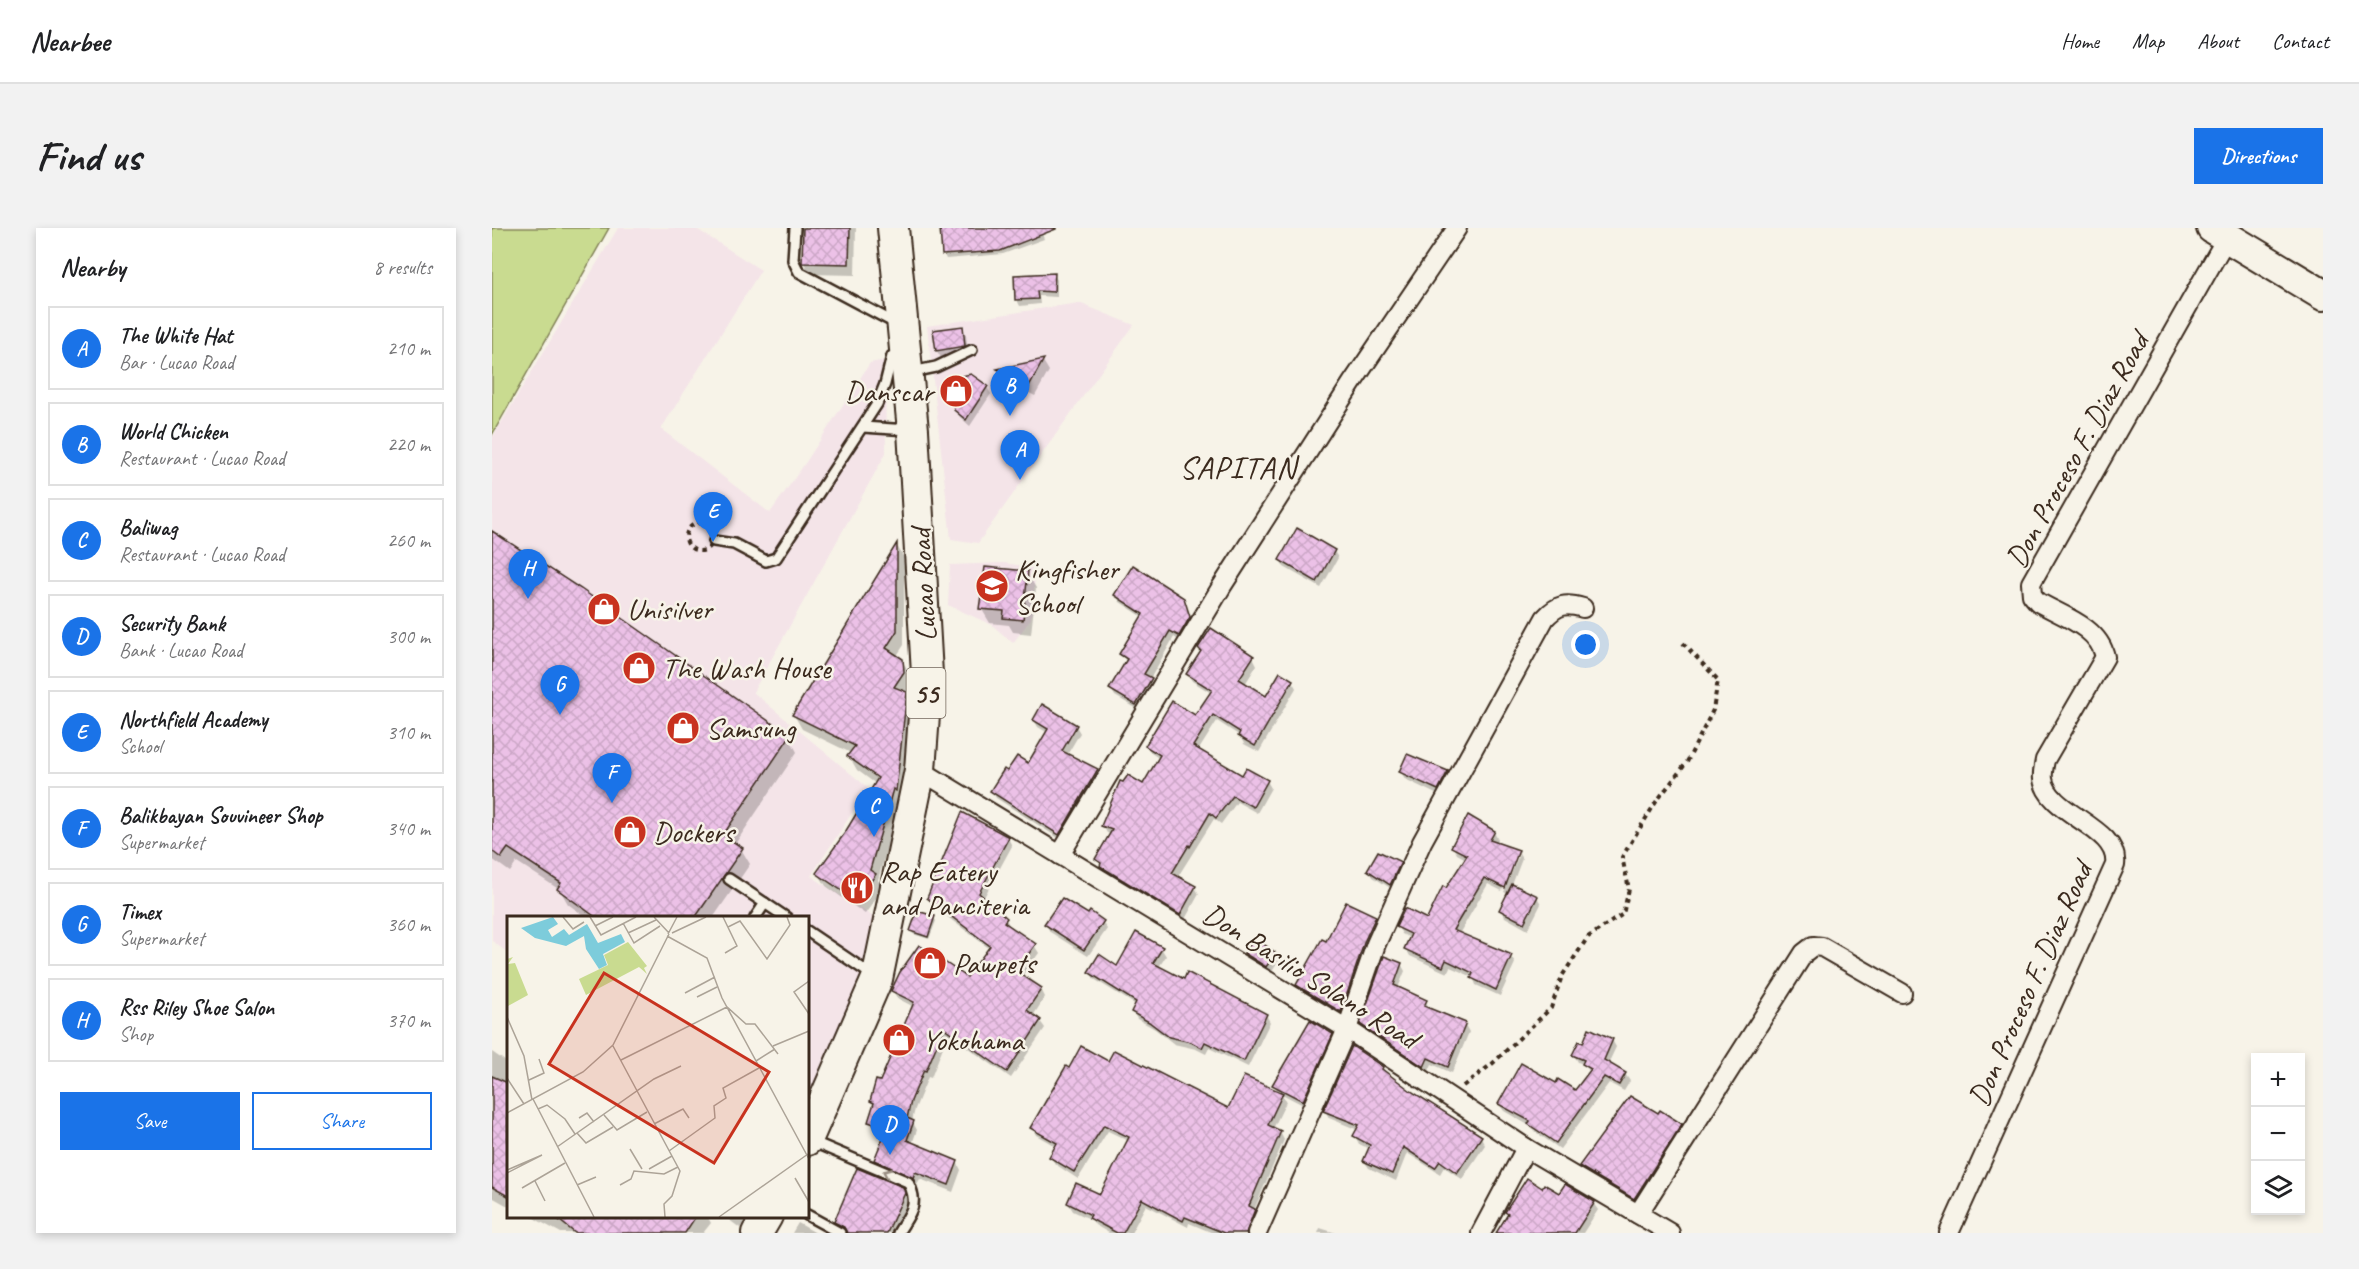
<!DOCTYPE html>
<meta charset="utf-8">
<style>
:root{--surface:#fff;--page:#f2f2f2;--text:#202124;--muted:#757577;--line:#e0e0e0;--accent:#1a73e8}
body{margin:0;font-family:Caveat,sans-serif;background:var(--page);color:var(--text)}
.controls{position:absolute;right:18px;bottom:18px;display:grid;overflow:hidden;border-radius:0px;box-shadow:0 3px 9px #0003}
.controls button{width:54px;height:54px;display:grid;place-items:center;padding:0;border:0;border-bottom:2px solid var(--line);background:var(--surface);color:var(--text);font:30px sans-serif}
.you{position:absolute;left:1094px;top:417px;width:21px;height:21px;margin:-15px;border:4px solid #fff;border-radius:50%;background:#1a73e8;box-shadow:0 0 0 9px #1a73e833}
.badge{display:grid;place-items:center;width:39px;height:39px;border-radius:50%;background:var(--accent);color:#fff;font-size:20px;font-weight:700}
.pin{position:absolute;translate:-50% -50px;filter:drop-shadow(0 2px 3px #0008)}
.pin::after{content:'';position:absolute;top:32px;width:21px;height:18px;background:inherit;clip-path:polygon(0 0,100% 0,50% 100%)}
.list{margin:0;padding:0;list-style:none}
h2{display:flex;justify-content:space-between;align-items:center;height:78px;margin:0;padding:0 24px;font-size:26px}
h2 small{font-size:20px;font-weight:400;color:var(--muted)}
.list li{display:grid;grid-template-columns:39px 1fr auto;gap:18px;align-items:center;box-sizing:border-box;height:84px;margin:0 12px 12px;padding:0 12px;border:2px solid var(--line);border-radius:0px}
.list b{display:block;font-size:22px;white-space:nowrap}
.list p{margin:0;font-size:20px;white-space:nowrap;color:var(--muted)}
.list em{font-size:20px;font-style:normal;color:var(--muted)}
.actions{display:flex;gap:12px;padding:18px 24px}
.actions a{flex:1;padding:14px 0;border:2px solid var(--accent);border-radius:0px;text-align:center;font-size:21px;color:var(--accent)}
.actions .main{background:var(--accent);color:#fff}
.icon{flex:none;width:33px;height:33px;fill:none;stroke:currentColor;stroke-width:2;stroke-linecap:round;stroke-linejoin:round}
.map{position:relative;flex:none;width:1831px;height:1005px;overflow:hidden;border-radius:0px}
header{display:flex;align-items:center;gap:36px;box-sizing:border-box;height:84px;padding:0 30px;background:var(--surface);border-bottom:2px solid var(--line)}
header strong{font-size:28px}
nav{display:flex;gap:33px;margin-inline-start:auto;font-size:21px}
.intro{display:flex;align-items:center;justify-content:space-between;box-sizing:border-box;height:144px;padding:0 36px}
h1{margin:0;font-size:42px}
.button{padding:15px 27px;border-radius:0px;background:var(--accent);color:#fff;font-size:21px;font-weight:700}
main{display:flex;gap:36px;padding:0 36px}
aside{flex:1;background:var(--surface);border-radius:0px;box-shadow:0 3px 9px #0003}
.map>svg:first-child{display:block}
.built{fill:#f4e4e8}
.grass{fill:#c9db90;stroke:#828257;stroke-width:1.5}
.shadow{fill:#0003}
.building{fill:url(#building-cross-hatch);stroke:#3b2a1e;stroke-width:1.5}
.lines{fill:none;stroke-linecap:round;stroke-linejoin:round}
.service-casing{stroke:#3b2a1e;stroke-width:14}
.minor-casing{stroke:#3b2a1e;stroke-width:22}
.trunk-casing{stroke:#3b2a1e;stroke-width:34}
.path{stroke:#3b2a1e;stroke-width:4;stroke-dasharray:4.5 4.5;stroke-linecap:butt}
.service{stroke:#f7f3e8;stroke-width:9}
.minor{stroke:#f7f3e8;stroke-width:18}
.trunk{stroke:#f7f3e8;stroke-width:30}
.oneway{stroke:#998e83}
.labels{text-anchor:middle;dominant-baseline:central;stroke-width:5;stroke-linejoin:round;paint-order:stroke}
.shield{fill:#f7f3e8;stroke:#73665b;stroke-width:1.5}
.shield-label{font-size:28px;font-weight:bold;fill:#3b2a1e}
.poi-label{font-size:30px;fill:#3b2a1e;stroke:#f7f3e8;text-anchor:start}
.street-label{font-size:30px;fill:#3b2a1e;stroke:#f7f3e8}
.neighbourhood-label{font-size:32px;letter-spacing:1.5px;fill:#3b2a1e;stroke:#f7f3e8}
.inset-road{fill:none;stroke:#aca397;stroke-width:1.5}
.view{fill:#c8321e;fill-opacity:0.15;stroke:#c8321e;stroke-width:3}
.inset-edge{fill:none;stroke:#3b2a1e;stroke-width:3}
</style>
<header>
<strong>Nearbee</strong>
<nav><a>Home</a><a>Map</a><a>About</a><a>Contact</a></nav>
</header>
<div class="intro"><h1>Find us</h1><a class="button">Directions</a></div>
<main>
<aside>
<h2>Nearby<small>8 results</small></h2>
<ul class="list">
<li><span class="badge">A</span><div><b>The White Hat</b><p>Bar · Lucao Road</p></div><em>210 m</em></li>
<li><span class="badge">B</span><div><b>World Chicken</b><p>Restaurant · Lucao Road</p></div><em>220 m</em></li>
<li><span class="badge">C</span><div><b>Baliwag</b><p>Restaurant · Lucao Road</p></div><em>260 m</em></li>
<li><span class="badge">D</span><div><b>Security Bank</b><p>Bank · Lucao Road</p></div><em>300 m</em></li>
<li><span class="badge">E</span><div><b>Northfield Academy</b><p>School</p></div><em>310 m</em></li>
<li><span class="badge">F</span><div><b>Balikbayan Souvineer Shop</b><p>Supermarket</p></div><em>340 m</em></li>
<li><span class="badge">G</span><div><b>Timex</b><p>Supermarket</p></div><em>360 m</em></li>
<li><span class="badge">H</span><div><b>Rss Riley Shoe Salon</b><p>Shop</p></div><em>370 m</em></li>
</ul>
<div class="actions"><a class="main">Save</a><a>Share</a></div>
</aside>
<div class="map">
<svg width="1831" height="1005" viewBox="0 0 1831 1005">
<defs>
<pattern id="building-cross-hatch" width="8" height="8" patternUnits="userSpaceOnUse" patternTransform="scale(1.5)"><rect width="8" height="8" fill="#ecc1e7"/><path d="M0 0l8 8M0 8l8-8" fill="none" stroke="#cba6c6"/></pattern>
</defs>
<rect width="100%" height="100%" fill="#f7f3e8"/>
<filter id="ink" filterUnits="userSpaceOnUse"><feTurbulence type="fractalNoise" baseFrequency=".0167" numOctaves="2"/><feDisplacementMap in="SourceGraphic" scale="12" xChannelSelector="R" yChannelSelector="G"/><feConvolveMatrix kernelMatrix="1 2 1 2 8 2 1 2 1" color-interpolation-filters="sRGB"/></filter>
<g filter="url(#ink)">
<!-- built -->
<g class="built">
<polygon points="126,0 203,0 269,42 169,201 278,285 314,234 378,135 393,132 394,225 261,464 376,560 319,648 380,688 371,756 315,869 315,690 16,690 16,725 0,713 0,210"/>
<polygon points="587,75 642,97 486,315 459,311 435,98"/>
<polygon points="512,335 544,340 539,391 521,415 500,397 456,377 458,337"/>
</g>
<!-- grass -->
<polygon class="grass" points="0,0 117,0 0,207"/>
<!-- shadow -->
<g class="shadow">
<polygon points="313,0 364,0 363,47 318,46 312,35"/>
<polygon points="463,0 548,0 552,11 511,26 454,31 452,27 449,1"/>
<polygon points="562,46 565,52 565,69 547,68 548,76 528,78 525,72"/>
<polygon points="470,99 474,107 476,125 449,130 445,123"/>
<polygon points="551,133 557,143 543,168 514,152 508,142"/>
<polygon points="495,159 499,166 478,198 468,189 463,181"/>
<polygon points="0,305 297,509 305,524 243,616 249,621 258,636 221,690 95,690 76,676 68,662 25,634 18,644 0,631"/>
<polygon points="405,318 412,330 412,417 404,429 410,432 418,446 419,458 414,465 422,479 408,573 386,652 391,661 373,686 334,658 326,645 354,606 384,556 365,542 357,528 359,525 310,501 302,487"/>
<polygon points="842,323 846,330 829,360 792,339 788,332"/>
<polygon points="535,345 544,360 539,406 521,404 517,397 498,395 489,380"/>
<polygon points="624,367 691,371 701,398 691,415 682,409 658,451 663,459 649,483 623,468 619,461 635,434 629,426 651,389 628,374"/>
<polygon points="720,402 761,429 765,437 753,456 775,470 800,453 804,460 767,524 752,516 748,508 725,493 706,523 750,549 775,553 779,560 765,585 745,574 729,596 722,591 685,650 703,659 707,666 692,693 613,645 605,631 619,606 615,605 611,598 652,558 668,531 659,525 655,518 703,489 719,465 700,453 696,446 710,425 707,421"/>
<polygon points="542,492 584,498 588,505 575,527 605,543 609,550 571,613 504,570 500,563 515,545 537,537 556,505 546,499"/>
<polygon points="909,544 955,545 959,552 950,569 913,551"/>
<polygon points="1002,604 1006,612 1004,616 1026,624 1030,631 1020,657 1045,669 1049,676 1036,702 1013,689 1008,682 1016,666 1012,664 1027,627 1024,627 1010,663 996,656 967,706 1018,728 1023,735 1008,768 984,757 981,749 958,739 955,745 918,728 914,721 918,710 910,706 906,699 936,693 974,631 965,626 961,619"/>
<polygon points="516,610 520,618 491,671 514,691 518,699 542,717 547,725 530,748 549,761 553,769 541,788 548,793 553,800 519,850 456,806 439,850 436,849 423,881 420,893 425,902 420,916 465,934 469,942 461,964 428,951 425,956 388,940 384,932 394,905 382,901 378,893 383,878 380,873 422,779 405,770 401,763 476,751 498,721 441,678 436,670"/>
<polygon points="907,635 912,643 903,663 881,649 877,642"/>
<polygon points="883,689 887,697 853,790 809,764 805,757 835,715"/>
<polygon points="442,690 444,693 437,711 421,706 420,702"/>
<polygon points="610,694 615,701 596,728 558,704 554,696"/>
<polygon points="669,720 674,728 667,739 774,787 778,794 756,839 717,820 714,826 704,821 682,816 663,801 645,791 641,784 644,777 602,751 598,744 626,740"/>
<polygon points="754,725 783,726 787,733 779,745 758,732"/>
<polygon points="909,736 913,743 906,760 934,773 937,782 973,797 977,804 960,845 940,836 936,845 874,804 870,796"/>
<polygon points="840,807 844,814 815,879 790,866 794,874 781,901 788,904 792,912 762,982 766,989 761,1005 721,1005 697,995 696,999 654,977 639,1005 617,1005 603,997 600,992 581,983 576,975 608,968 637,913 616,903 586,951 563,936 559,929 565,919 544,907 540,900 617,835 737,882 787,865 782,857"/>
<polygon points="1120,812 1124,819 1116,836 1133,846 1138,853 1132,863 1117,855 1068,921 1042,903 1038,898 1012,883 1007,876 1064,857 1083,864 1098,844 1093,837 1086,834 1082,827 1091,817"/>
<polygon points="0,824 13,833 16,838 16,978 0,969"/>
<polygon points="890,840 894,847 989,909 993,917 970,951 952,939 948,946 915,925 904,953 877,940 872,933 878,921 867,916 863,908 866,902 837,890 833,882"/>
<polygon points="1166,887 1188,898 1193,905 1147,977 1093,945 1088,938"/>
<polygon points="410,960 419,978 406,1005 350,1005 343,994"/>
<polygon points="1050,962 1101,975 1106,982 1091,1005 1006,1005 1017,988 1014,984"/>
<polygon points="38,988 215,988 219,995 211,1005 69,1005"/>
<polygon points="232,988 256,988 248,1000"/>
<polygon points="306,995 324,1005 300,1005"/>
<polygon points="828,1000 844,1005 826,1005"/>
</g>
<!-- building -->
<g class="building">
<polygon points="311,0 358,0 357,36 310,35"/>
<polygon points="448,0 564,0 564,1 508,23 450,27"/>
<polygon points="563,45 562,64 545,63 546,71 523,72 522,47"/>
<polygon points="471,98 473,118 444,123 441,102"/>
<polygon points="552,131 537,158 505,141"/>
<polygon points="479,146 496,158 474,192 462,182 458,150"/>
<polygon points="805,300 843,322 825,354 787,332"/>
<polygon points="0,303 89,361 298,508 231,607 251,620 203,690 105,690 65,661 69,655 16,620 9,630 0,623"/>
<polygon points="405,315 405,403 394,420 411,431 412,444 402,459 415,464 404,563 401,561 378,642 384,646 365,673 324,645 352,606 386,550 355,528 363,518 300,487"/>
<polygon points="641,337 692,370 698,389 687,408 678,403 652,446 660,450 644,477 617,461 635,431 627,426 651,386 622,367"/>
<polygon points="493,339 536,343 531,392 511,390 512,383 487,381"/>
<polygon points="719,400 762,428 747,451 774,468 788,444 801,452 763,518 746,508 748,504 721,487 701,518 750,547 754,540 776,552 761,579 741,568 724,590 718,585 698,619 697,617 680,645 704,658 688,687 608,638 609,635 603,631 620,602 609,598 628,553 631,554 636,547 651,556 668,527 653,518 680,473 703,487 720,462 694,446 709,423 706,420"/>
<polygon points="550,476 585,497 570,523 606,541 567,607 498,563 512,541 515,543 525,528 536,535 556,501 541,492"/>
<polygon points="915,526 956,543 946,562 907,544"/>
<polygon points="470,584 517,609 487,665 515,690 512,694 544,716 524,743 550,760 535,782 549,792 515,844 452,800 434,843 432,842 419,873 415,890 422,893 415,912 466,933 457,957 423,944 421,950 382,932 395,900 376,894 382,875 378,873 384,852 388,853 422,774 399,763 408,744 427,717 475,749 498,718 435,670"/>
<polygon points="976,587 1003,603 998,612 1027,622 1013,660 992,650 961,702 1020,727 1004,762 979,750 981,745 954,732 951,739 912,721 919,706 904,699 913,680 935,691 951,658 954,660 975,627 959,619"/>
<polygon points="886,623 909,634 898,657 875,642"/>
<polygon points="1020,656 1046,668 1032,695 1007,682"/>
<polygon points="570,670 596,686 598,683 612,693 592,722 552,696"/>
<polygon points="854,674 884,688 873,712 849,784 804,757 830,711 834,713"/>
<polygon points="425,683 443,688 436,709 418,703"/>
<polygon points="644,704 671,719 661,735 692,751 695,744 775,786 752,833 713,814 710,820 699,814 677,809 657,794 639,784 644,774 596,744 607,726 625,738"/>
<polygon points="763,710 784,725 774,739 752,725"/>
<polygon points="892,728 910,735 902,757 935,772 932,778 974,795 956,839 936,830 932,839 868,796"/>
<polygon points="818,792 841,806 811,873 780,857"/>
<polygon points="1097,800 1121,811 1112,832 1134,845 1127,857 1112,849 1064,915 1036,896 1038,893 1006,876 1029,835 1064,855 1066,851 1083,862 1099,841 1090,836 1092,832 1080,827 1087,813 1091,815"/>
<polygon points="589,818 616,833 622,822 736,880 752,848 791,865 776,897 789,903 757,978 763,981 754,1005 732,1005 693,989 691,993 650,971 631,1005 625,1005 597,990 599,987 575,975 584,955 608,966 637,909 612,897 582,944 557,929 565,915 538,900 574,838 577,840"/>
<polygon points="860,818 891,839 890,841 919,863 990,908 965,945 948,933 943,940 911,919 900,946 871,933 878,917 861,908 867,897 831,883"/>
<polygon points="0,848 16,855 16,968 0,959"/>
<polygon points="1138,868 1166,885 1168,882 1190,896 1142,971 1087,938"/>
<polygon points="365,940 411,959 413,965 395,1005 355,1005 352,999 342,994"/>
<polygon points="1035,950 1050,960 1052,956 1067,965 1073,956 1103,974 1083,1005 1004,1005 1016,986 1013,984"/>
<polygon points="62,988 204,988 193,1005 83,1005"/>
</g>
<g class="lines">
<defs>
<g id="service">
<polyline points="303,0 301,32 307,44 405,96"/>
<polyline points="420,144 444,139 480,122"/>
<polyline points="371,199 416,202"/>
<polyline points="222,313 242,316 274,333 284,330 385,176 393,156 400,128"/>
<polyline points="237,651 295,690"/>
<polyline points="263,690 273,675"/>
<polyline points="315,703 380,747"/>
<path d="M 319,913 L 416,954 C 428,977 418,985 406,1005"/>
<polyline points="315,987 348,1005"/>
</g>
<g id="minor">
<polyline points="428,542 855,801 1034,920 1178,1005"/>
<polyline points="568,627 730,358 860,155 965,0"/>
<polyline points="1146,986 1312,725 1321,718 1330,719 1410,765"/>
<path d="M 765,1005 L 855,801 L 884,716 L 930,614 L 1053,390 C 1066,376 1074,375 1091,380"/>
<polyline points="989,1005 1034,920"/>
<path d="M 1457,1005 L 1623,637 C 1628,599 1556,587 1551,551 C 1550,545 1552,538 1553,532 L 1613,429 C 1607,399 1570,388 1546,374 L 1540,367 L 1539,355 L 1735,9"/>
</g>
<g id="trunk">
<polyline points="1720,0 1831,67"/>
<polyline points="315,912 385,751 428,542 435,446 421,202 401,0"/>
<polyline points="265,1005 275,988"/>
</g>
</defs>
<!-- service casing -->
<use href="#service" class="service-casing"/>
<!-- minor casing -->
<use href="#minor" class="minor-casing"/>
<!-- trunk casing -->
<use href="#trunk" class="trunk-casing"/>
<!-- path -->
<g class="path">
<circle cx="208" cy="309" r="14"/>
<polyline points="971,858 1000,836 1059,780 1070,748 1096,709 1131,686 1137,661 1130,629 1164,574 1195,534 1221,482 1226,452 1189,413"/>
</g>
<!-- service -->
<use href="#service" class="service"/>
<!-- minor -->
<use href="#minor" class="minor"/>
<!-- trunk -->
<use href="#trunk" class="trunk"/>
</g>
<!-- one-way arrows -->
<defs><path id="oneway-chevron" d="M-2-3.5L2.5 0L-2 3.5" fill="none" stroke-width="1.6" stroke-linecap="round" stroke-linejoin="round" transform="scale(1.5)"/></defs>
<use class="oneway" href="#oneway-chevron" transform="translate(395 945) rotate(-157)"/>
</g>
<!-- icons -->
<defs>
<symbol id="shop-disc" viewBox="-11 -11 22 22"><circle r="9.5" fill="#c8321e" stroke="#f7f3e8"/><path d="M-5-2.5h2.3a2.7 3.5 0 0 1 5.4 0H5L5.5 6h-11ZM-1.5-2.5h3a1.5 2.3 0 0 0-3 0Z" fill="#fff"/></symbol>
<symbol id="school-disc" viewBox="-11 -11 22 22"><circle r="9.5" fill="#c8321e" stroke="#f7f3e8"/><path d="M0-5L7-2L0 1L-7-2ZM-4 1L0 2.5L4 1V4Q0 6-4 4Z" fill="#fff"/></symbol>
<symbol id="restaurant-disc" viewBox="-11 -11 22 22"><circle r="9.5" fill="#c8321e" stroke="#f7f3e8"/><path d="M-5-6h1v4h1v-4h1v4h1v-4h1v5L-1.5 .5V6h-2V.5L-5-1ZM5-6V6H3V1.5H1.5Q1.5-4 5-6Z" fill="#fff"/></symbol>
</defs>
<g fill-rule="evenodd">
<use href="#shop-disc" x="445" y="144" width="38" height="38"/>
<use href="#school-disc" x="481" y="339" width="38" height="38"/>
<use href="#shop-disc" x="93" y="362" width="38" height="38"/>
<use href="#shop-disc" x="128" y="421" width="38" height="38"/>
<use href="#shop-disc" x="172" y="481" width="38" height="38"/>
<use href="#shop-disc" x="119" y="585" width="38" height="38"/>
<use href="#restaurant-disc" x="346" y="641" width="38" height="38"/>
<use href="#shop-disc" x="419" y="716" width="38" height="38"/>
<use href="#shop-disc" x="388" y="793" width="38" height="38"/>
</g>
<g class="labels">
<!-- shield labels -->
<rect class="shield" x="414.5" y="440" width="39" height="50" rx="4.5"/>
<g class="shield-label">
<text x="434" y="465">55</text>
</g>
<!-- poi labels -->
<g class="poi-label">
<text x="441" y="163" text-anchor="end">Danscar</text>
<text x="523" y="341">Kingfisher<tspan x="523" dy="34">School</tspan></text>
<text x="135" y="381">Unisilver</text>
<text x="170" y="440">The Wash House</text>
<text x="214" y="500">Samsung</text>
<text x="161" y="604">Dockers</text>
<text x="388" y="643">Rap Eatery<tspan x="388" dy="34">and Panciteria</tspan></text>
<text x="461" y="735">Pawpets</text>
<text x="430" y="812">Yokohama</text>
</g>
<!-- street labels -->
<g class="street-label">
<text transform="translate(1585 222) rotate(-61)">Don Proceso F. Diaz Road</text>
<text transform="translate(431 357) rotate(-93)">Lucao Road</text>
<text transform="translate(819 748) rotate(32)">Don Basilio Solano Road</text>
<text transform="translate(1538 756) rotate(-66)">Don Proceso F. Diaz Road</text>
</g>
<!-- neighbourhood labels -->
<g class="neighbourhood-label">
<text x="746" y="239">SAPITAN</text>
</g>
</g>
<!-- overview -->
<g transform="translate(15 688)">
<rect width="302" height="302" fill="#f7f3e8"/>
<path d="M 121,26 L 140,50 L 137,52 L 140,58 L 132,51 L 79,79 L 72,63 L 101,49 L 97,39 ZM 6,41 L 1,48 L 8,47 L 21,79 L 1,90 L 0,43 Z" fill="#c9db90"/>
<path d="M 46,1 L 51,8 L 41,14 L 45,21 L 57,13 L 62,19 L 80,8 L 91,27 L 114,18 L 118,26 L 96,38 L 100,49 L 92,53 L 79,33 L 77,20 L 59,30 L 28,22 L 14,12 Z" fill="#7dccdb"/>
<path class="inset-road" d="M 56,1 L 66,13 L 77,6M 83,1 L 94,19 L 129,1M 147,1 L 162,17M 216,1 L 230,30 L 218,37M 116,7 L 127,27 L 153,10M 88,10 L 106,1M 221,11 L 233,5 L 260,43 L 283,9 L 280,1M 121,17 L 149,4M 165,17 L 199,1M 161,18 L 170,1M 160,20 L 200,42 L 215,82 L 302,243M 302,65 L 287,76 L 302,98M 178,77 L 208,61M 190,81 L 210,71M 0,101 L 17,140 L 25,184M 106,130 L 173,255 L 165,280 L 157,288 L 158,301M 266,130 L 302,115M 114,144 L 220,91 L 239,108 L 248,108 L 271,138M 249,145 L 268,133M 0,162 L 17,188M 22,164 L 37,157 L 32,143M 26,183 L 87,301M 31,193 L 40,189 L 58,203 L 68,218M 0,197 L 76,156 L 106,129 L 162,18M 97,199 L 110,214 L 140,196M 72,202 L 80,197 L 87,206M 147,208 L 176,193 L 182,202M 70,217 L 79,227 L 106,211M 50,231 L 147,163 L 174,150M 123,233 L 135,253M 162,235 L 208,202 L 207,190 L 219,182 L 216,172 L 252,152M 142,253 L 165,240M 0,254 L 35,239 L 0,257M 288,262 L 302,286M 28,265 L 38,285M 70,269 L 89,261M 113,269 L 124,263 L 127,255 L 157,258 L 171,251M 15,272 L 58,247M 212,301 L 301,238"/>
<path class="view" d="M 97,57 L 262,156 L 207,247 L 42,148 Z"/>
<rect width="302" height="302" class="inset-edge"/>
</g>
</svg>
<div class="controls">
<button>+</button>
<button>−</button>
<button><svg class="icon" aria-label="layers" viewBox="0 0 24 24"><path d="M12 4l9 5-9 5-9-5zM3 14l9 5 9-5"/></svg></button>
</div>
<div class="you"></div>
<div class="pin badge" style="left:528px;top:252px">A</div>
<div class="pin badge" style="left:518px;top:188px">B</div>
<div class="pin badge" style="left:382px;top:609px">C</div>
<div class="pin badge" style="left:398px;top:927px">D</div>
<div class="pin badge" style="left:221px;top:314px">E</div>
<div class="pin badge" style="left:120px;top:575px">F</div>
<div class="pin badge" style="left:68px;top:487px">G</div>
<div class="pin badge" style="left:36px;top:371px">H</div>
</div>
</main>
